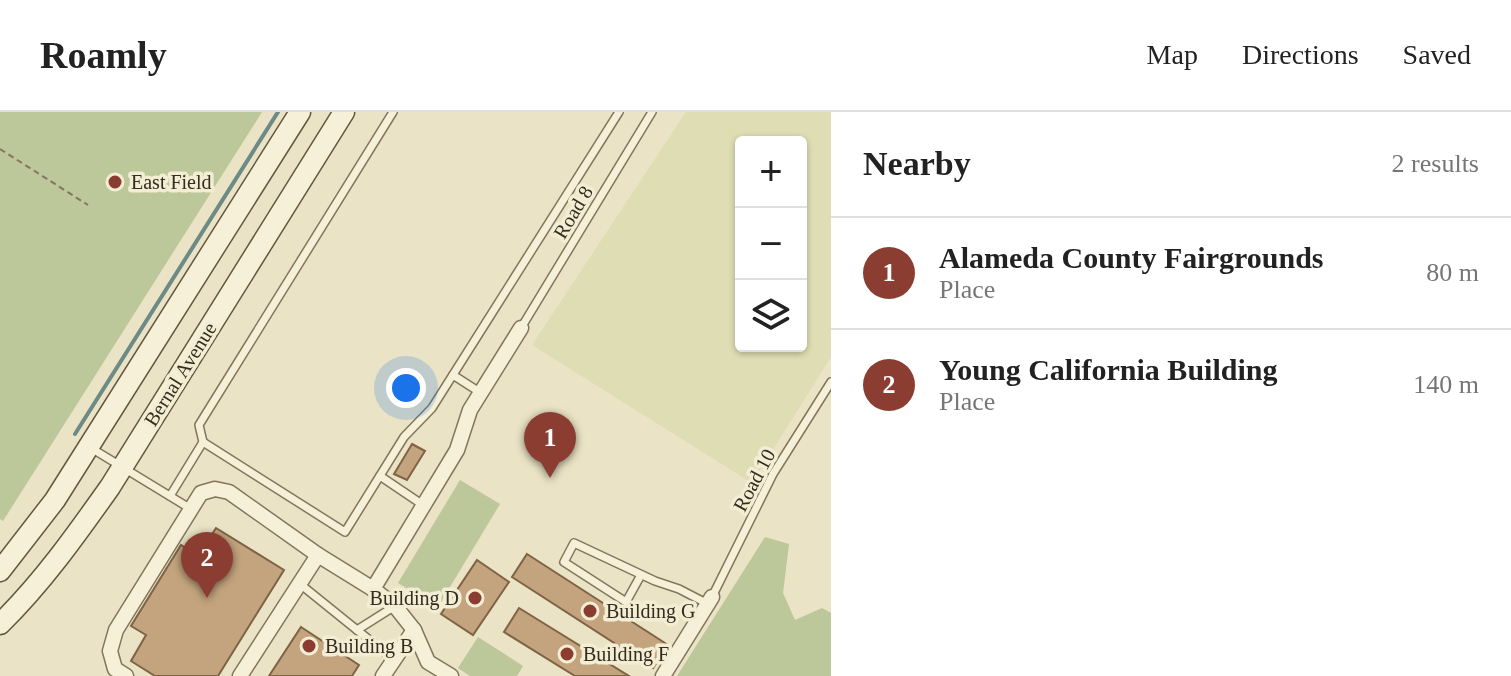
<!DOCTYPE html>
<meta charset="utf-8">
<style>
:root{--surface:#fff;--page:#f2f2f2;--text:#222;--muted:#767676;--line:#e0e0e0;--accent:#8c3d32}
body{margin:0;font-family:Georgia,serif;background:var(--page);color:var(--text)}
.controls{position:absolute;right:24px;top:24px;display:grid;overflow:hidden;border-radius:8px;box-shadow:0 2px 6px #0004}
.controls button{width:72px;height:72px;display:grid;place-items:center;padding:0;border:0;border-bottom:2px solid var(--line);background:var(--surface);color:var(--text);font:40px sans-serif}
.you{position:absolute;left:406px;top:276px;width:28px;height:28px;margin:-20px;border:6px solid #fff;border-radius:50%;background:#1a73e8;box-shadow:0 0 0 12px #1a73e833}
.badge{display:grid;place-items:center;width:52px;height:52px;border-radius:50%;background:var(--accent);color:#fff;font-size:26px;font-weight:700}
.pin{position:absolute;translate:-50% -66px;filter:drop-shadow(0 2px 4px #0008)}
.pin::after{content:'';position:absolute;top:42px;width:28px;height:24px;background:inherit;clip-path:polygon(0 0,100% 0,50% 100%)}
.list{margin:0;padding:0;list-style:none}
h2{display:flex;justify-content:space-between;align-items:center;height:104px;margin:0;padding:0 32px;font-size:34px}
h2 small{font-size:26px;font-weight:400;color:var(--muted)}
.list li{display:grid;grid-template-columns:52px 1fr auto;gap:24px;align-items:center;box-sizing:border-box;height:112px;padding:0 32px;border-top:2px solid var(--line)}
.list b{display:block;font-size:30px;white-space:nowrap}
.list p{margin:0;font-size:26px;white-space:nowrap;color:var(--muted)}
.list em{font-size:26px;font-style:normal;color:var(--muted)}
.icon{flex:none;width:44px;height:44px;fill:none;stroke:currentColor;stroke-width:2;stroke-linecap:round;stroke-linejoin:round}
.map{position:relative;flex:none;width:831px;height:564px;overflow:hidden}
header{display:flex;align-items:center;gap:48px;box-sizing:border-box;height:112px;padding:0 40px;background:var(--surface);border-bottom:2px solid var(--line)}
header strong{font-size:38px}
nav{display:flex;gap:44px;margin-inline-start:auto;font-size:28px}
main{display:flex}
aside{flex:1;background:var(--surface)}
.map>svg:first-child{display:block}
.farmland{fill:#deddb3;fill-rule:evenodd}
.green{fill:#bcc79a}
.lines{fill:none;stroke-linecap:round;stroke-linejoin:round}
.stream{stroke:#6e8a87;stroke-width:4}
.building{fill:#c4a47e;stroke:#7f6345;stroke-width:2}
.lane-casing{stroke:#83765d;stroke-width:10}
.street-casing{stroke:#83765d;stroke-width:17}
.secondary-casing{stroke:#645740;stroke-width:23}
.path{stroke:#83765d;stroke-width:2;stroke-dasharray:6 4;stroke-linecap:butt}
.lane{stroke:#f5f0d7;stroke-width:7}
.street{stroke:#f5f0d7;stroke-width:14}
.secondary{stroke:#f5f0d7;stroke-width:20}
.poi-dot{fill:#8c3d32;stroke:#f2edd3;stroke-width:3}
.labels{text-anchor:middle;dominant-baseline:central;stroke-width:7;stroke-linejoin:round;paint-order:stroke}
.poi-label{font-size:20px;fill:#342c1f;stroke:#f2edd3;text-anchor:start}
.street-label{font-size:20px;fill:#342c1f;stroke:#f2edd3}
</style>
<header>
<strong>Roamly</strong>
<nav><a>Map</a><a>Directions</a><a>Saved</a></nav>
</header>
<main>
<div class="map">
<svg width="831" height="564" viewBox="0 0 831 564">
<rect width="100%" height="100%" fill="#eae3c5"/>
<!-- farmland -->
<path class="farmland" d="M 686,0 L 831,0 L 831,245 L 752,371 L 532,233 ZM 741,30 L 801,30 L 801,234 L 741,234 Z"/>
<!-- green -->
<g class="green">
<polygon points="0,0 262,0 3,409 0,407"/>
<polygon points="460,368 500,392 438,495 398,471"/>
<polygon points="765,425 789,432 783,481 795,508 822,496 831,501 831,564 677,564"/>
<polygon points="478,525 523,554 517,564 470,564 458,556"/>
</g>
<g class="lines">
<!-- stream -->
<polyline class="stream" points="75,322 278,0"/>
</g>
<!-- building -->
<g class="building">
<polygon points="412,332 425,339 407,368 394,362"/>
<polygon points="216,416 284,458 218,564 155,564 131,549 146,523 131,514 181,433 198,444"/>
<polygon points="527,442 668,533 653,556 512,465"/>
<polygon points="477,448 509,470 473,523 441,502"/>
<polygon points="519,496 629,564 575,564 504,520"/>
<polygon points="301,515 359,553 352,564 269,564"/>
</g>
<g class="lines">
<defs>
<g id="lane">
<polyline points="521,216 652,0"/>
<polyline points="453,263 481,281"/>
<polyline points="203,330 345,420 404,325 432,296 619,0"/>
<polyline points="91,336 191,397"/>
<polyline points="380,364 423,393"/>
<polyline points="170,384 203,330 199,313 393,0"/>
<polyline points="641,463 626,490 564,450 574,431 655,469 679,477 708,492"/>
<polyline points="300,472 357,518 395,494"/>
<polyline points="712,485 773,362 831,270"/>
<polyline points="357,518 393,547"/>
</g>
<g id="street">
<polyline points="126,564 115,557 110,539 116,518 201,381 215,377 229,380 318,443 373,477"/>
<polyline points="240,564 318,443"/>
<polyline points="383,564 414,518"/>
<polyline points="451,564 428,550 414,518 395,494 373,477 457,338 470,298 521,216"/>
<polyline points="663,564 712,485"/>
</g>
<g id="secondary">
<polyline points="0,459 55,388 300,0"/>
<path d="M 0,512 C 42,471 76,423 110,375 L 344,0"/>
</g>
</defs>
<!-- lane casing -->
<use href="#lane" class="lane-casing"/>
<!-- street casing -->
<use href="#street" class="street-casing"/>
<!-- secondary casing -->
<use href="#secondary" class="secondary-casing"/>
<!-- path -->
<polyline class="path" points="0,37 88,93"/>
<!-- lane -->
<use href="#lane" class="lane"/>
<!-- street -->
<use href="#street" class="street"/>
<!-- secondary -->
<use href="#secondary" class="secondary"/>
</g>
<!-- markers -->
<g class="poi-dot">
<circle cx="115" cy="70" r="8"/>
<circle cx="475" cy="486" r="8"/>
<circle cx="590" cy="499" r="8"/>
<circle cx="309" cy="534" r="8"/>
<circle cx="567" cy="542" r="8"/>
</g>
<g class="labels">
<!-- poi labels -->
<g class="poi-label">
<text x="131" y="70">East Field</text>
<text x="459" y="486" text-anchor="end">Building D</text>
<text x="606" y="499">Building G</text>
<text x="325" y="534">Building B</text>
<text x="583" y="542">Building F</text>
</g>
<!-- street labels -->
<g class="street-label">
<text transform="translate(573 100) rotate(-59)">Road 8</text>
<text transform="translate(180 262) rotate(-58)">Bernal Avenue</text>
<text transform="translate(754 368) rotate(-62)">Road 10</text>
</g>
</g>
</svg>
<div class="controls">
<button>+</button>
<button>−</button>
<button><svg class="icon" aria-label="layers" viewBox="0 0 24 24"><path d="M12 4l9 5-9 5-9-5zM3 14l9 5 9-5"/></svg></button>
</div>
<div class="you"></div>
<div class="pin badge" style="left:550px;top:366px">1</div>
<div class="pin badge" style="left:207px;top:486px">2</div>
</div>
<aside>
<h2>Nearby<small>2 results</small></h2>
<ul class="list">
<li><span class="badge">1</span><div><b>Alameda County Fairgrounds</b><p>Place</p></div><em>80 m</em></li>
<li><span class="badge">2</span><div><b>Young California Building</b><p>Place</p></div><em>140 m</em></li>
</ul>
</aside>
</main>
